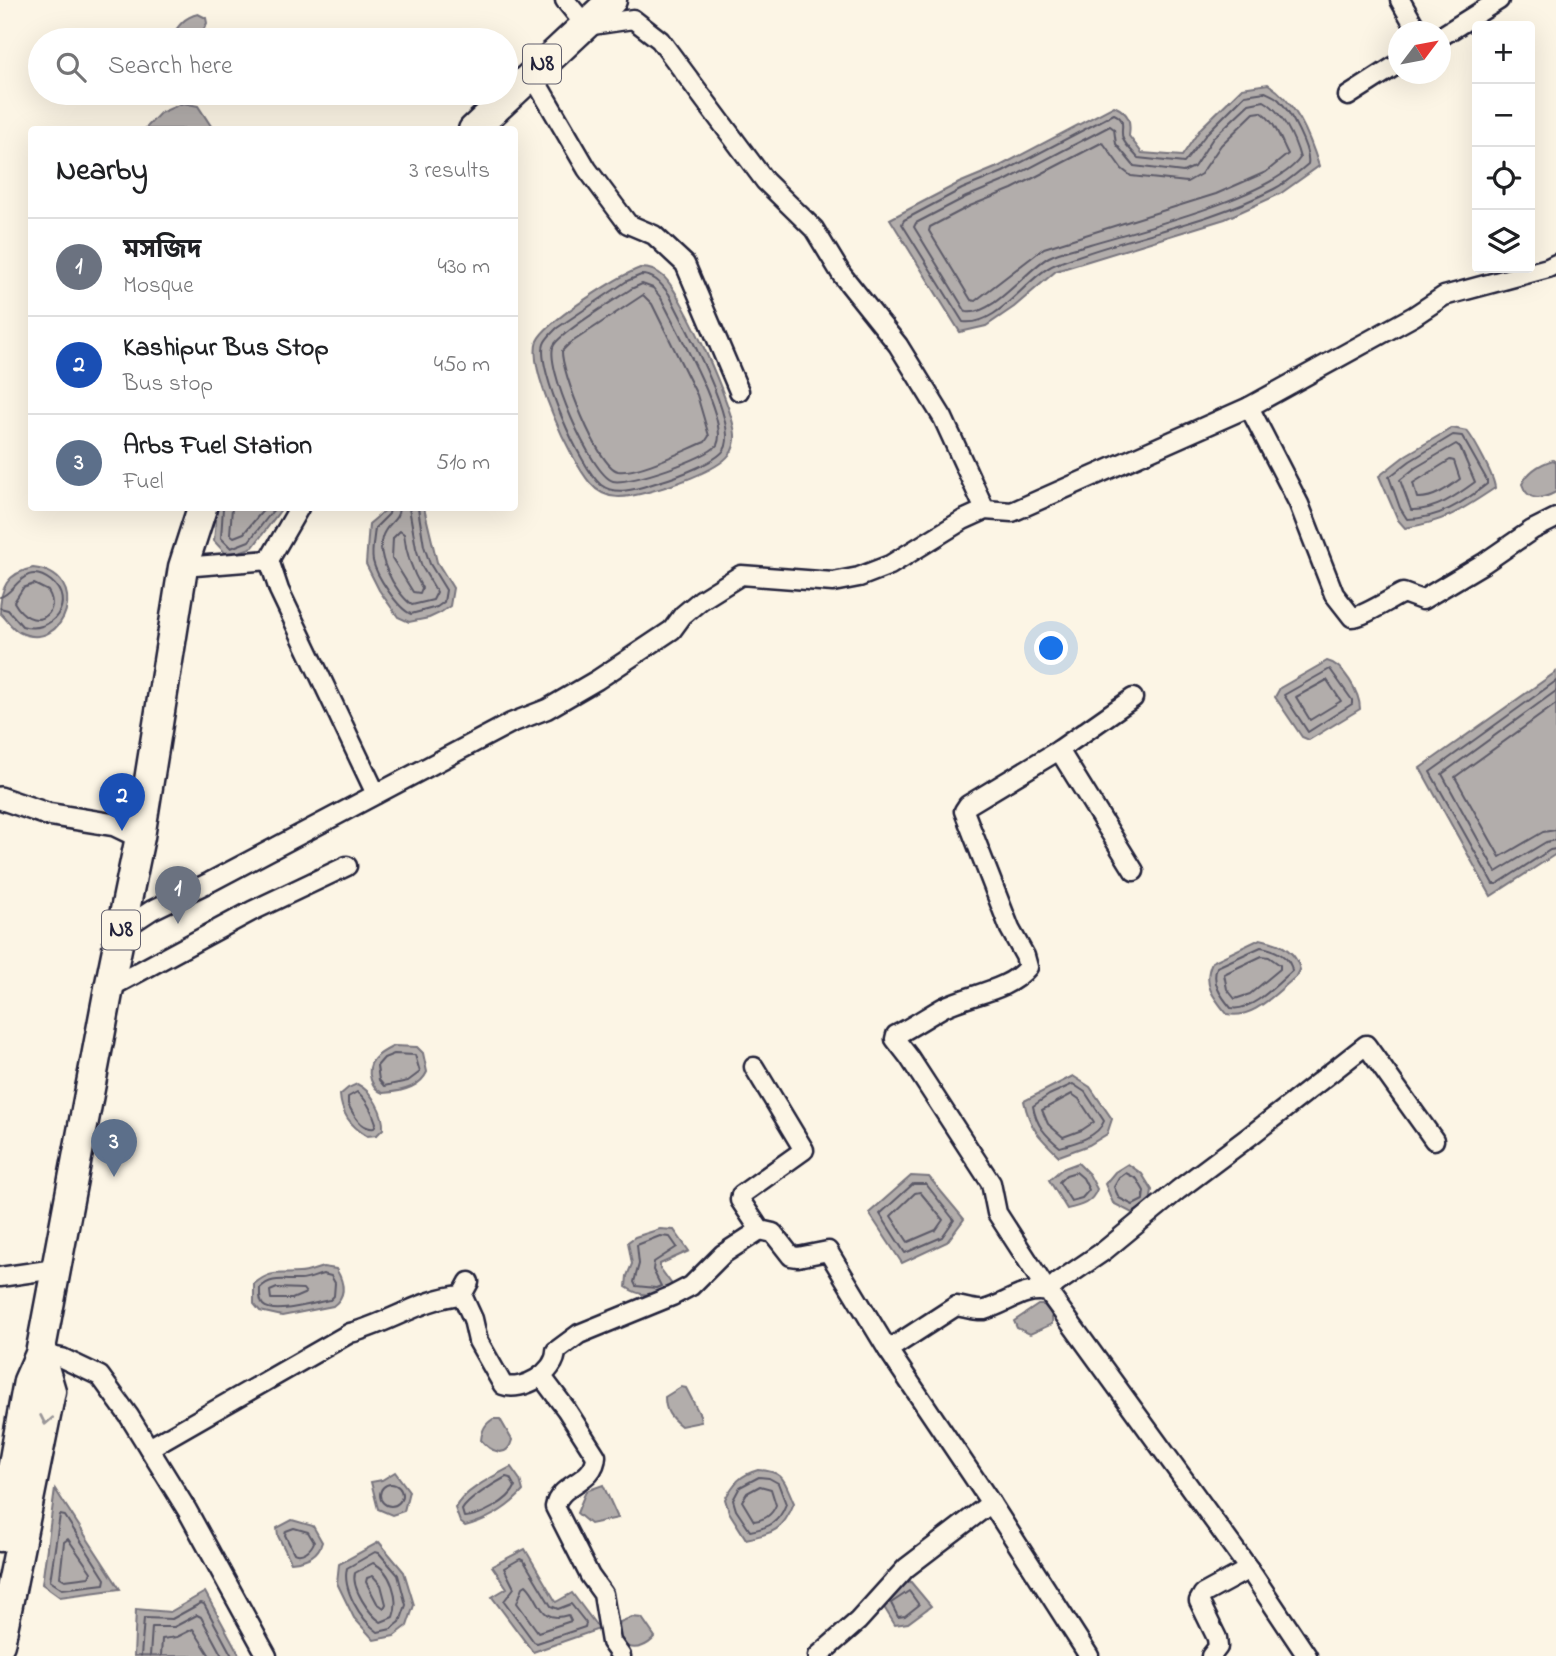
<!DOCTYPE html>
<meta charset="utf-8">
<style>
:root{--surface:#fff;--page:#f6f6f6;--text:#202124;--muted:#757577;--line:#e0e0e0;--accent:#d93025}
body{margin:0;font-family:"Indie Flower","Noto Sans Bengali",sans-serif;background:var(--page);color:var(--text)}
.controls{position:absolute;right:21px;top:21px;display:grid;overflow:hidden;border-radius:7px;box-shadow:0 7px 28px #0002}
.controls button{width:63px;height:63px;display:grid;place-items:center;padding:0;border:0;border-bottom:2px solid var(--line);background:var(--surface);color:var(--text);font:35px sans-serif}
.compass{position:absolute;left:1388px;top:21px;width:63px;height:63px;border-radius:50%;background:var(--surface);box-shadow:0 7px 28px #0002;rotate:58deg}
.you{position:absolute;left:1052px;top:649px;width:24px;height:24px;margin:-18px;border:5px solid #fff;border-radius:50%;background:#1a73e8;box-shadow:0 0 0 10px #1a73e833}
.badge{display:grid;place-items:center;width:46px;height:46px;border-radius:50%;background:var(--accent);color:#fff;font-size:23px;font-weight:700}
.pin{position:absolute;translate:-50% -58px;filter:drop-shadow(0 2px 4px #0008)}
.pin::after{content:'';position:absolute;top:37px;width:24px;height:21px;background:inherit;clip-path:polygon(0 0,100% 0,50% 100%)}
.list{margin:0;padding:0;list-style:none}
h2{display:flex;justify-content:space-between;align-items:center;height:91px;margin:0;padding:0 28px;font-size:30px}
h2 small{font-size:23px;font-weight:400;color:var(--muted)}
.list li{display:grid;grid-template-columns:46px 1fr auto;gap:21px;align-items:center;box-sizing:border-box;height:98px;padding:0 28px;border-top:2px solid var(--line)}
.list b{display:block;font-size:26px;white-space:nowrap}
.list p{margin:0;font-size:23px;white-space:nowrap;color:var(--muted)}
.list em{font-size:23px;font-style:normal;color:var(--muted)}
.icon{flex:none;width:38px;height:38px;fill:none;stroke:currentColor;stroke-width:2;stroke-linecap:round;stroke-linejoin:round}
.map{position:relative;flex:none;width:1556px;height:1656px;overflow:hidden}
.search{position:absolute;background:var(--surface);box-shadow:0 7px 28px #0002;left:28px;top:28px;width:490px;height:77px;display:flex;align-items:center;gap:18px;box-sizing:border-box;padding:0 24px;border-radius:38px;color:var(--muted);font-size:26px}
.panel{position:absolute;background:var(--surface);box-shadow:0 7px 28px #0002;left:28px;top:126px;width:490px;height:385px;border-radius:7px}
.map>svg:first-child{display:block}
.water{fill:#b2adab;stroke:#78757e;stroke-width:2}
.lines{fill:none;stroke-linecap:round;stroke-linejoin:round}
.shore{stroke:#5c5a68;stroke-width:2}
.minor-casing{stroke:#22223b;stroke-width:23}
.tertiary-casing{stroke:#22223b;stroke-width:26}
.trunk-casing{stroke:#22223b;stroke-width:33}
.minor{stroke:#fcf5e5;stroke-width:18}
.tertiary{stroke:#fcf5e5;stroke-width:21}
.trunk{stroke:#fcf5e5;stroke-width:28}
.oneway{stroke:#9a9698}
.labels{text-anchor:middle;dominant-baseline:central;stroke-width:5;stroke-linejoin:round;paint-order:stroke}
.shield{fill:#fcf5e5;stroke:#63616e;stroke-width:2}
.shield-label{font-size:23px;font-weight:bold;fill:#22223b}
</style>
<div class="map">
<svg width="1556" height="1656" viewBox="0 0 1556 1656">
<rect width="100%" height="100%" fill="#fcf5e5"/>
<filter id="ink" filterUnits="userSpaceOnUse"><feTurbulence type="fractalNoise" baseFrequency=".0143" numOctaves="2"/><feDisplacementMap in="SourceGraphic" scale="14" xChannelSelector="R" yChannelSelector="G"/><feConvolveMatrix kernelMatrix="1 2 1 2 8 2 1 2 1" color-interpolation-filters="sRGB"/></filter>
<g filter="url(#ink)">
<!-- water -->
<g class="water">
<path d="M 198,14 L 206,18 L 207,23 L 198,40 L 169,40 C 177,28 183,17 198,14 Z"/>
<path d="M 1268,84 C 1296,102 1309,134 1319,166 L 1280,194 L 1225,219 L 1056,271 L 1014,307 L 986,326 L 960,332 L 890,219 L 959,183 L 1000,166 L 1114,106 C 1129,113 1131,120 1129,136 L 1142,153 L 1182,156 L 1201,128 L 1242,88 Z"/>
<polygon points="183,103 198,106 213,129 145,129 160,113"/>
<path d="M 640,268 C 649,268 657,270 664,277 C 683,295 734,409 735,435 C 736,441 733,451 729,455 C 717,471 668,487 648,492 C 626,498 606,502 590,483 C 571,461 527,368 537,341 C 545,322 619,276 640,268 Z"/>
<path d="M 1452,428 L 1467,431 C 1475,441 1494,476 1495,488 C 1460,511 1447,521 1405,528 L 1398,520 L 1379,476 L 1406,455 Z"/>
<path d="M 1553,460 L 1556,462 L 1556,492 C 1541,500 1528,502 1522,484 C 1528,472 1540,464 1553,460 Z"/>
<polygon points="217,508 282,508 253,547 228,556 214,541"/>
<polygon points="388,508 424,508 437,562 453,588 450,606 440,613 429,618 409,622 398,617 379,590 366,564 369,524"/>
<path d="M 33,568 C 93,574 65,655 19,632 C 11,628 7,619 0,613 C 0,588 7,573 33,568 Z"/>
<path d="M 1327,661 C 1343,664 1360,693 1360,709 L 1309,740 L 1302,737 L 1275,697 L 1280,688 Z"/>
<polygon points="1556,672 1556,854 1491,896 1420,768"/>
<path d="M 1260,939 C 1277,942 1296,950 1300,970 L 1297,976 C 1276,992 1254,1020 1227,1014 C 1213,997 1202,984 1212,962 Z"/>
<path d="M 394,1046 L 417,1047 L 423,1053 L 427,1072 C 420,1088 399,1092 383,1093 C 376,1090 374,1087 371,1080 C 365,1061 378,1054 394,1046 Z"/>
<path d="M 1073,1076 L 1090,1087 L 1112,1119 L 1107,1134 L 1089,1145 L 1059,1156 C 1039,1137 1030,1129 1024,1101 Z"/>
<path d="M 357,1084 C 372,1091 384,1113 383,1129 L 377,1135 L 367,1136 C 352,1127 341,1113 340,1095 L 348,1088 Z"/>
<path d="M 1078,1163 L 1089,1174 L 1097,1189 C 1092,1203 1081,1206 1067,1209 L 1049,1180 L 1062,1169 Z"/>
<polygon points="1128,1164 1142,1174 1152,1190 1150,1204 1132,1213 1113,1203 1105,1184 1115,1172"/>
<polygon points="911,1176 929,1177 964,1219 947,1242 902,1263 869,1213"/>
<path d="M 660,1229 L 674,1230 L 689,1251 L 660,1264 L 660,1268 L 673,1286 C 657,1295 643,1299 626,1287 L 627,1276 L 632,1264 L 628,1242 L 635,1237 Z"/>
<path d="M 323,1267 L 336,1269 C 344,1282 347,1296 333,1306 L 282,1316 L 260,1311 L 254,1304 L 254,1284 C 272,1269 279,1275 299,1273 C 307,1273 315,1269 323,1267 Z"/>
<path d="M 1038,1305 L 1044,1305 C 1049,1310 1054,1316 1052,1324 L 1030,1334 L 1017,1328 L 1014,1321 Z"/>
<path d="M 681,1387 L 686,1388 L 700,1415 L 701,1422 L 681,1426 C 670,1417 665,1411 665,1397 Z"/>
<path d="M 493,1419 L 500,1419 L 512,1440 C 507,1460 490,1451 481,1440 C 482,1430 485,1424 493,1419 Z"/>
<path d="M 511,1467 L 520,1480 L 523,1491 C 508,1508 487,1520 465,1526 L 460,1522 L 455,1508 C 463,1491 494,1476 511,1467 Z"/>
<path d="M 758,1470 C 786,1471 784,1482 794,1503 C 783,1531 773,1533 746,1539 L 729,1512 L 725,1499 C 734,1483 740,1475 758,1470 Z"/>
<polygon points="395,1472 409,1491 404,1511 392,1515 378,1509 371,1482 382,1480"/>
<polygon points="603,1485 618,1518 590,1524 577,1513 586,1491"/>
<polygon points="55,1489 120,1589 60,1597 42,1584"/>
<path d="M 292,1520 L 313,1526 L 322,1542 C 318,1557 305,1561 291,1562 L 278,1536 L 277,1528 Z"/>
<polygon points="379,1542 404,1572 414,1605 407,1626 394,1636 374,1640 354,1618 337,1583 339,1564"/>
<polygon points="525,1549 556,1602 572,1593 599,1629 533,1652 492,1597 507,1588 492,1566"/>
<polygon points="910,1581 931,1606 908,1623 895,1625 882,1604 882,1600"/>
<polygon points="205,1592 240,1656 134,1656 136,1609 170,1612"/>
<path d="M 632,1617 L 642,1618 L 655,1637 C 639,1656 612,1649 620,1622 Z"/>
</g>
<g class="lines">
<!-- shore -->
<g class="shore">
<path d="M 1265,92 C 1269,94 1275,96 1279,100 C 1290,111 1311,150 1308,164 C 1297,173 1286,183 1274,189 C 1205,225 1127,236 1056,264 C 1026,276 999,327 963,322 L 902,224 L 904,220 L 962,189 L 1003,172 L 1114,114 C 1128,120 1119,129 1123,139 C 1126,146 1134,153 1138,158 L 1184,163 L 1207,133 L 1245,95 Z"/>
<path d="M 1264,101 C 1282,111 1295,139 1300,158 C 1274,196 1137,230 1090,244 C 1077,248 1061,251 1049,257 C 1027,269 992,317 966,312 L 914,227 L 916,223 L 966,197 L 1007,180 L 1110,126 L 1114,129 L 1116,144 L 1134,166 L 1183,172 L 1194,167 L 1213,138 L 1249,104 Z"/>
<path d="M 1261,112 C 1274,120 1281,140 1288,154 L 1266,172 L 1216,194 L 1044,248 L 975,301 L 971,300 L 929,231 L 930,227 L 970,206 L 1012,189 L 1101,143 L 1104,144 L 1122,169 L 1131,176 L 1187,182 L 1201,174 L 1221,145 L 1254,113 Z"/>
<path d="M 641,275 C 655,275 661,284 669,294 C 682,321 741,426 724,450 C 716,462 676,477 662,481 C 644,486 618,498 601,485 C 581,469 536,368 544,344 C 546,338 552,333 557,328 L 627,281 Z"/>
<path d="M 642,284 L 653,288 L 661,298 C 677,331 718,401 719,435 C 719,437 718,443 717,445 C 708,458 629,485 613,481 C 591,475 543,363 554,345 C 561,332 616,299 631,289 Z"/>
<path d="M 643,295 L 652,304 L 697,395 L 709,436 L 705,442 C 685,450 638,474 618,471 C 598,467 561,371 562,351 L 569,344 Z"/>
<path d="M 1453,435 L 1462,436 L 1487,480 L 1487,484 C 1463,503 1438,519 1407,519 L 1400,508 L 1389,477 L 1410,461 Z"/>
<path d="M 1456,444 L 1460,447 L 1475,482 C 1456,496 1435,511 1411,510 L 1400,480 L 1415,468 Z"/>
<path d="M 1450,460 L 1454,461 L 1460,479 C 1448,488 1433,499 1417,498 L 1413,483 Z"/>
<polyline points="223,508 221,538 231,548 249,541 275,508"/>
<polyline points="232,508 230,534 234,537 244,533 265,508"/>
<path d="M 390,508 L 389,514 L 375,528 C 374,539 371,551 373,561 C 376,575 398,609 411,614 L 437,607 L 444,602 L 446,590 L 430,564 L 424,546 L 418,508"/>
<path d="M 399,508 C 398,520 391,521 385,531 C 372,551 395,593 412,605 L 433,600 L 437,592 L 422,567 L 416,548 L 409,508"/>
<path d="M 400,531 L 404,534 C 406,554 412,571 422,588 L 420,593 L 413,592 L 392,558 L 393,538 Z"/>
<path d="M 34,584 L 48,591 C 63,615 32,634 14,602 L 23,588 Z"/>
<path d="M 0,597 C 15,595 23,559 51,581 C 77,602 52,635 22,626 L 8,610 L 0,608"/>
<polygon points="1330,669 1352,700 1352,704 1308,732 1284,695"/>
<polygon points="1327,680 1341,701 1310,720 1296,697"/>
<polyline points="1556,681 1430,772 1493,884 1497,884 1550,850 1556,849"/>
<polyline points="1556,691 1442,774 1496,872 1546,842 1556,840"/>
<polyline points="1556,704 1455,777 1500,857 1543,832 1556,830"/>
<path d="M 1261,947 C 1274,949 1291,957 1292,971 C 1277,984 1252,1012 1231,1008 C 1221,996 1211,983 1217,967 Z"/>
<polygon points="1262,956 1269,957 1280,965 1280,969 1250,994 1235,999 1227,989 1224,974"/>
<polygon points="394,1054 415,1055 420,1072 408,1081 384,1086 379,1080 377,1066 384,1058"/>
<path d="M 1073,1084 L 1085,1092 L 1104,1121 C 1098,1137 1075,1143 1060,1147 C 1046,1136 1036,1125 1033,1106 L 1049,1095 Z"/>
<path d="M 357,1092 C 367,1099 372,1111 376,1123 L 374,1128 C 361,1130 353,1114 348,1104 L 348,1097 Z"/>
<polygon points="1072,1094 1079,1099 1094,1122 1082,1130 1063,1137 1048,1124 1042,1110"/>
<polygon points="1076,1172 1083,1178 1089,1190 1082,1198 1071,1201 1059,1182 1066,1175"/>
<polygon points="1126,1173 1137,1179 1144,1191 1143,1200 1133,1205 1119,1198 1114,1187 1119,1178"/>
<polygon points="913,1184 926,1184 954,1220 942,1237 905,1253 880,1214"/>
<polygon points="920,1192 943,1220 936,1230 908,1242 891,1216 915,1193"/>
<polygon points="660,1236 670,1237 677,1247 654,1262 653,1270 661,1286 656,1288 636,1286 634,1282 639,1264 637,1245"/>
<path d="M 323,1274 L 331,1276 L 335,1283 L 334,1296 L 330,1300 C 316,1302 274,1316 263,1305 C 259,1301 260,1293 260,1288 C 272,1276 284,1281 300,1280 C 308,1280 315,1276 323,1274 Z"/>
<polygon points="277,1288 303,1289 306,1293 292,1299 271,1299 270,1291"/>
<path d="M 506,1477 L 510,1478 L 515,1487 C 509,1501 480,1517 464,1517 L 462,1510 C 468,1499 495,1483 506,1477 Z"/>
<path d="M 759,1477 L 769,1478 L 778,1483 L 786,1504 C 779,1523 768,1528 750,1531 L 736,1510 L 733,1500 L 740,1487 Z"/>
<circle cx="391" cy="1495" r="11"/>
<path d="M 760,1486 L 771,1489 L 776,1505 C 772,1515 765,1520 754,1521 L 742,1501 L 747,1493 Z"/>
<polygon points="60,1515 65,1516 105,1579 104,1584 62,1589 50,1581"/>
<path d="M 294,1528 L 308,1532 L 314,1542 C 311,1550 302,1557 294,1553 L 285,1535 L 286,1531 Z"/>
<polygon points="68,1539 91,1572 89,1577 65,1580 60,1577 64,1542"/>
<path d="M 375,1552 L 379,1553 L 398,1575 L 406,1605 L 400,1622 L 391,1629 L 378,1632 C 360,1619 342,1589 347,1568 Z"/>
<polygon points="520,1559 524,1561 551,1606 558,1609 571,1604 586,1623 585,1627 537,1643 534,1642 504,1601 514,1588 504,1568"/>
<path d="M 373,1563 C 391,1570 400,1599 393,1617 L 381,1622 C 369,1614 351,1588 355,1573 Z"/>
<polygon points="373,1576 381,1585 386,1604 384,1608 377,1603 366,1582 367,1578"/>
<path d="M 526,1585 C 542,1600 538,1624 568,1615 L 571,1621 L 538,1632 L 517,1603 L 523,1587 Z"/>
<polygon points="909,1591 919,1605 905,1616 898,1617 891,1603"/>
<polyline points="141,1656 144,1618 172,1619 201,1603 204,1604 232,1656"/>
<polyline points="150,1656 152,1627 174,1627 197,1615 201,1617 222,1656"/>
<polyline points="161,1656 162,1639 177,1637 193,1629 210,1656"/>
</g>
<defs>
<g id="minor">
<polyline points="565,0 586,26 633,19 660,40 765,181 814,229 842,275 898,345 943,418 985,510"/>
<polyline points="1400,0 1418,32"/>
<polyline points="1440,37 1499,0"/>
<polyline points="531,73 587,169 628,224 654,235 685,264 739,391"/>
<polyline points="1348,96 1398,64"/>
<path d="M 1249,407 L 1299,504 L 1334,594 L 1352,617 C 1363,617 1390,599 1403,593 L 1422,600 L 1484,563 L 1532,530 L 1556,518"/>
<polyline points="269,560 279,590 376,794"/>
<polyline points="269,560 299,508"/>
<polyline points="183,567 269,560"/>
<path d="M 1133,698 L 1059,750 L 968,805 L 964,811 L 1010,929 L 1025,956 L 1028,967 C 1009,991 970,994 944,1007 C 928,1016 912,1027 896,1035 L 895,1039 L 909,1057 L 991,1183 L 997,1213 L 1048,1292 L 1057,1283 L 1104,1251 L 1178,1190 L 1250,1136 L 1366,1045 L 1434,1140"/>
<polyline points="1059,750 1134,871"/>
<polyline points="120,931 152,910 210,882 511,723 547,709 597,680 672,630 683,615 701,600 741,575 833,582 859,577 890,565 963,520 985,510 1012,512 1249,407 1414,316 1444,296 1548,268 1556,264"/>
<polyline points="109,988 252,911 347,866"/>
<polyline points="754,1067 804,1150 741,1195 740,1200 760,1230 773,1233 791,1256 798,1257 828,1251 888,1350"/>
<polyline points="0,1277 55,1269"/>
<path d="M 469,1282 L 462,1295 L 473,1319 L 478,1341 L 503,1385 C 522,1392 556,1373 556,1351 L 579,1334 L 672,1296 L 691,1286 L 723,1254 L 760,1230"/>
<polyline points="40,1354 62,1358 100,1376 129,1416 187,1510 267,1656"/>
<path d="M 542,1377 L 566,1409 L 596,1456 C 595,1483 559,1483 555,1507 L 590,1576 L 603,1594 L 611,1642 L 621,1656"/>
<path d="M 149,1448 L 350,1333 C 388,1324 422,1298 462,1295"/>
<path d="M 991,1503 L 888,1350 L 956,1306 C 964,1307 976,1311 984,1310 C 1007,1304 1023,1287 1048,1292 L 1249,1569"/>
<polyline points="818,1656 858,1621 906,1568 991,1503 1089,1656"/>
<polyline points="1211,1656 1218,1647 1217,1638 1199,1601 1203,1594 1249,1569 1307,1656"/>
</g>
<polyline id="tertiary" points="0,798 47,814 115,825 140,837"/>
<g id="trunk">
<polyline points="473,130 612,0"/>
<polyline points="0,1537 28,1381 40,1354 109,988 140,837 183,567 202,508"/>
<polyline points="0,1644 51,1391 40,1354"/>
</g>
</defs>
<!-- minor casing -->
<use href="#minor" class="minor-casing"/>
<!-- tertiary casing -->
<use href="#tertiary" class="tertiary-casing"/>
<!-- trunk casing -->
<use href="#trunk" class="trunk-casing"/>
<!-- minor -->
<use href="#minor" class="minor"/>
<!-- tertiary -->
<use href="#tertiary" class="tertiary"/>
<!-- trunk -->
<use href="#trunk" class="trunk"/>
</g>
<!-- one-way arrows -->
<defs><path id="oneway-chevron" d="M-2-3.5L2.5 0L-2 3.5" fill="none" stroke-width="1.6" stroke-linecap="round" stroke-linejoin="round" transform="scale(1.75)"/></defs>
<use class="oneway" href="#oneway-chevron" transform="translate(46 1420) rotate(101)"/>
</g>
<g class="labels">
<!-- shield labels -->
<g class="shield">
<rect x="523" y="44.5" width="38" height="39" rx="5"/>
<rect x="102" y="910.5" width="38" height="39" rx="5"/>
</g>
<g class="shield-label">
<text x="542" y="64">N8</text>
<text x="121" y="930">N8</text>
</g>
</g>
</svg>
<div class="controls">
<button>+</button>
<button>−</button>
<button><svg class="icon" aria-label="locate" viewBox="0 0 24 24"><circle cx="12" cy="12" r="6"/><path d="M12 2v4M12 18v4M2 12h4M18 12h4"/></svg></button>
<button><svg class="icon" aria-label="layers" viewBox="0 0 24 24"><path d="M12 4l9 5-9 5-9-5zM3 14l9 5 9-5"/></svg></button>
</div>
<svg class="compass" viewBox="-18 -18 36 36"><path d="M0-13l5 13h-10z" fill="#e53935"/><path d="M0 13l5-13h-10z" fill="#757577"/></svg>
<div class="you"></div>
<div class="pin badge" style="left:178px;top:924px;background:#6b7280">1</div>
<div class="pin badge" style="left:122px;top:831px;background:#1a4fb4">2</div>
<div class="pin badge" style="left:114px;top:1177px;background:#5c6f8a">3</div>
<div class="search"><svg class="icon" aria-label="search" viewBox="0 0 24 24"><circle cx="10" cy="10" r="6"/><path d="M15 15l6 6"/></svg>Search here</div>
<section class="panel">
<h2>Nearby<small>3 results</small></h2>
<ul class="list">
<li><span class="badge" style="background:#6b7280">1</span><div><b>মসজিদ</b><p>Mosque</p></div><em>430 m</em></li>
<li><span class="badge" style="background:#1a4fb4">2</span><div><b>Kashipur Bus Stop</b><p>Bus stop</p></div><em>450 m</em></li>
<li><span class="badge" style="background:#5c6f8a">3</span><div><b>Arbs Fuel Station</b><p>Fuel</p></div><em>510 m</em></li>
</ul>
</section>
</div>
